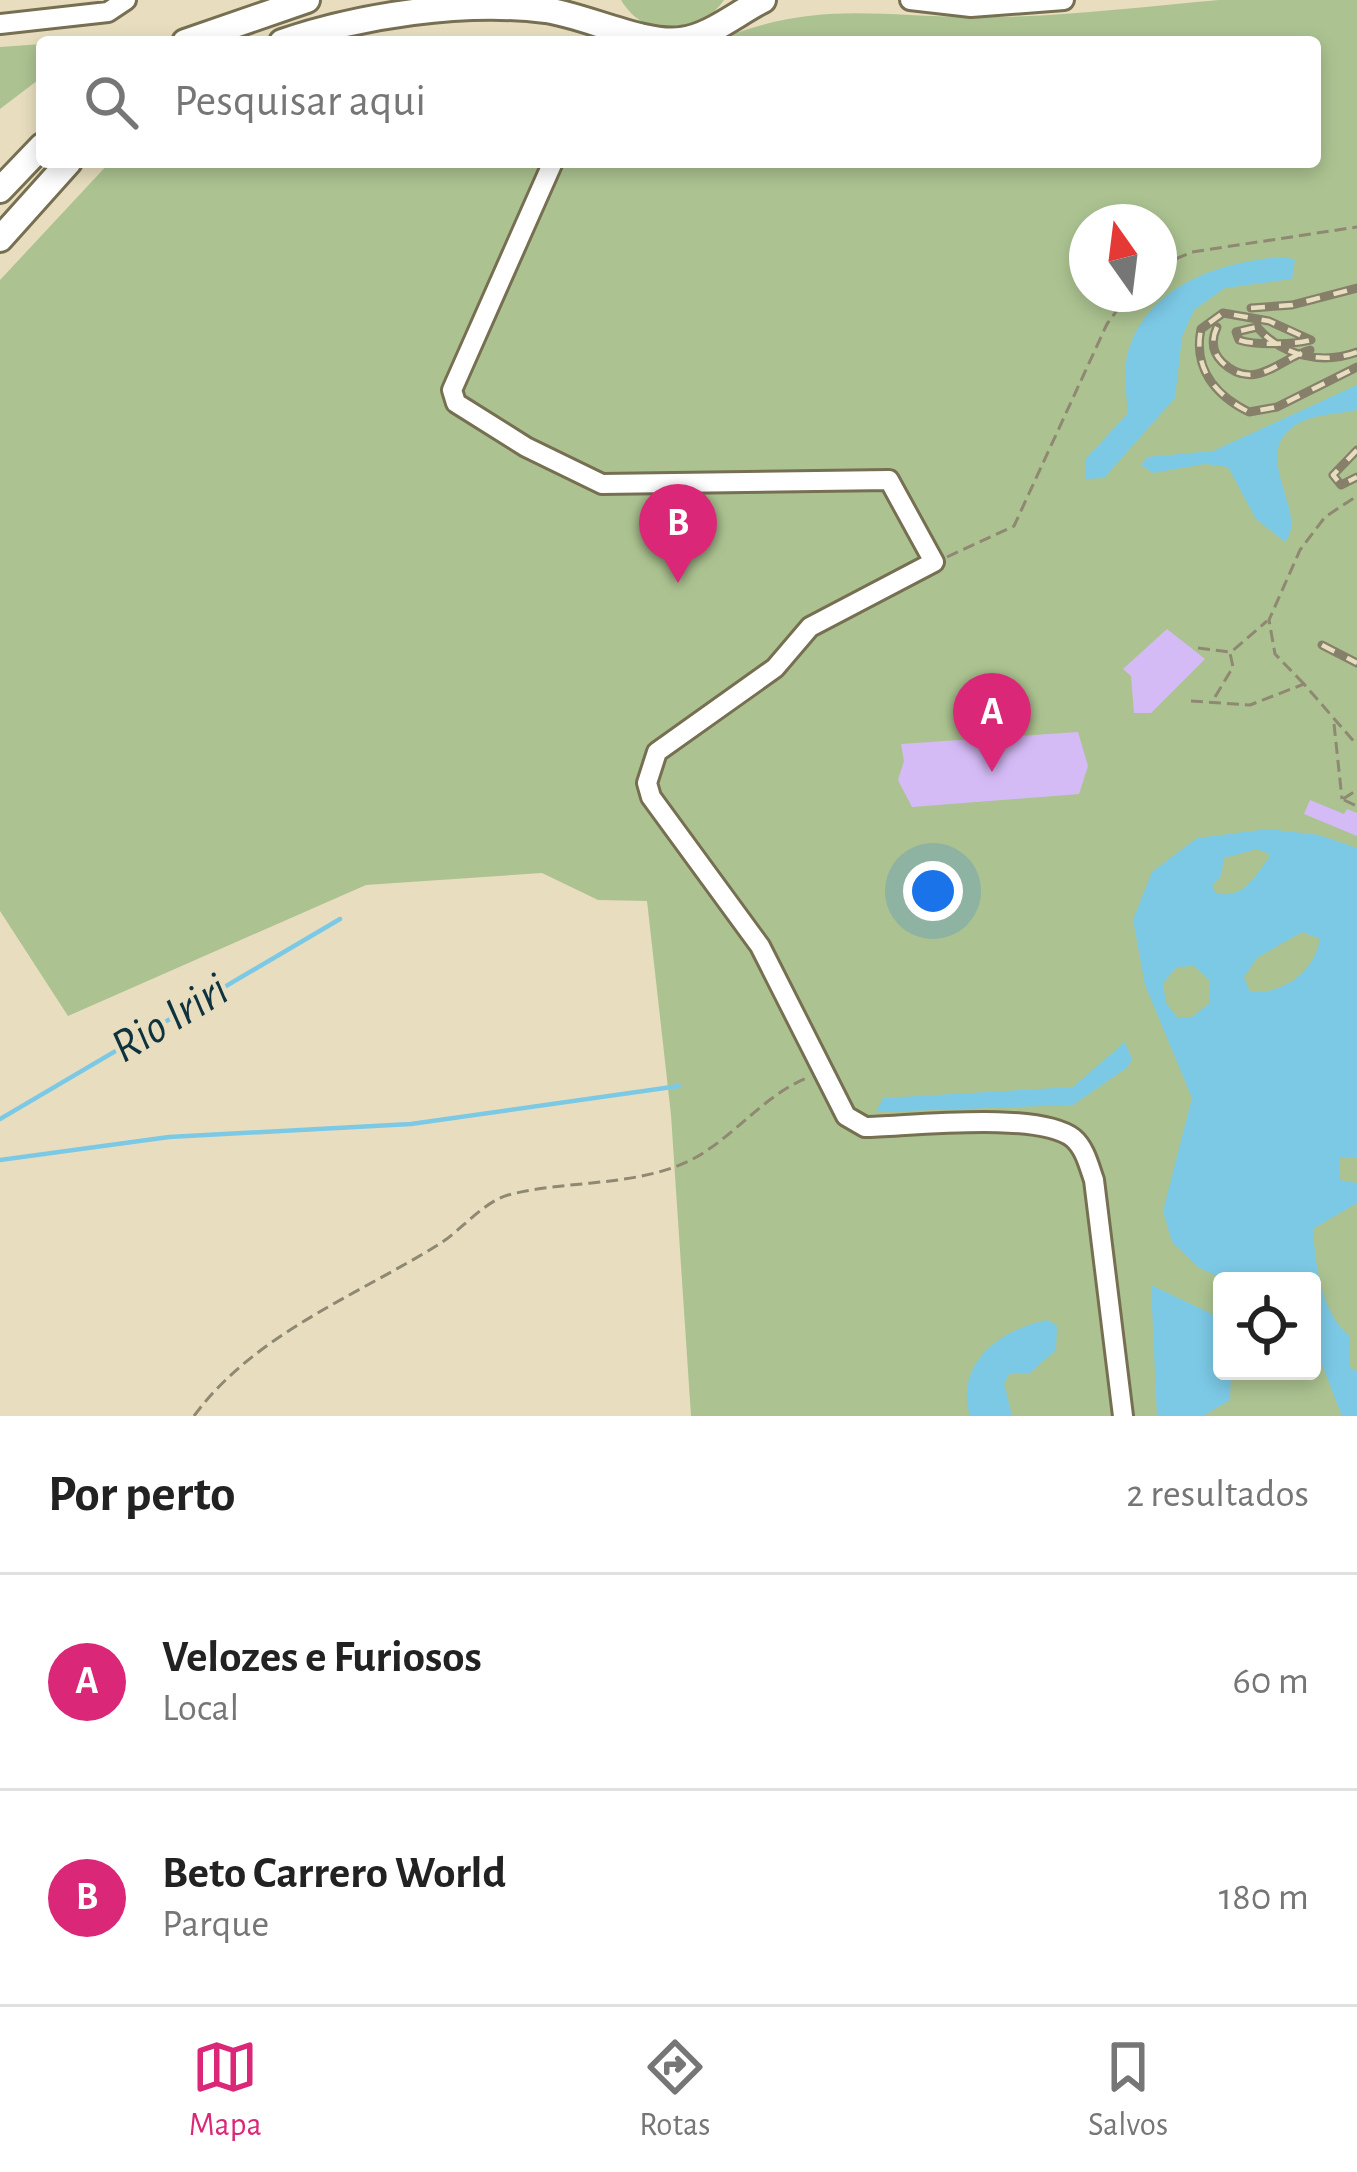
<!DOCTYPE html>
<html lang="pt">
<style>
:root{--surface:#fff;--page:#f2f2f2;--text:#222;--muted:#767676;--line:#e0e0e0;--accent:#db2777}
body{margin:0;font-family:"Alegreya Sans",sans-serif;background:var(--page);color:var(--text)}
.controls{position:absolute;right:36px;bottom:36px;display:grid;overflow:hidden;border-radius:12px;box-shadow:0 6px 18px #0003}
.controls button{width:108px;height:108px;display:grid;place-items:center;padding:0;border:0;border-bottom:3px solid var(--line);background:var(--surface);color:var(--text);font:60px sans-serif}
.compass{position:absolute;left:1069px;top:204px;width:108px;height:108px;border-radius:50%;background:var(--surface);box-shadow:0 6px 18px #0003;rotate:346deg}
.you{position:absolute;left:933px;top:891px;width:42px;height:42px;margin:-30px;border:9px solid #fff;border-radius:50%;background:#1a73e8;box-shadow:0 0 0 18px #1a73e833}
.badge{display:grid;place-items:center;width:78px;height:78px;border-radius:50%;background:var(--accent);color:#fff;font-size:39px;font-weight:700}
.pin{position:absolute;translate:-50% -99px;filter:drop-shadow(0 3px 6px #0008)}
.pin::after{content:'';position:absolute;top:63px;width:42px;height:36px;background:inherit;clip-path:polygon(0 0,100% 0,50% 100%)}
.list{margin:0;padding:0;list-style:none}
h2{display:flex;justify-content:space-between;align-items:center;height:156px;margin:0;padding:0 48px;font-size:51px}
h2 small{font-size:39px;font-weight:400;color:var(--muted)}
.list li{display:grid;grid-template-columns:78px 1fr auto;gap:36px;align-items:center;box-sizing:border-box;height:216px;padding:0 48px;border-top:3px solid var(--line)}
.list b{display:block;font-size:45px;white-space:nowrap}
.list p{margin:0;font-size:39px;white-space:nowrap;color:var(--muted)}
.list em{font-size:39px;font-style:normal;color:var(--muted)}
.icon{flex:none;width:66px;height:66px;fill:none;stroke:currentColor;stroke-width:2;stroke-linecap:round;stroke-linejoin:round}
.map{position:relative;flex:none;width:1357px;height:1416px;overflow:hidden}
.search{position:absolute;background:var(--surface);box-shadow:0 6px 18px #0003;left:36px;right:36px;top:36px;height:132px;display:flex;align-items:center;gap:30px;box-sizing:border-box;padding:0 42px;border-radius:12px;color:var(--muted);font-size:45px}
.sheet{height:588px;background:var(--surface)}
nav{display:flex;justify-content:space-around;align-items:center;box-sizing:border-box;height:168px;border-top:3px solid var(--line);background:var(--surface);font-size:33px;color:var(--muted)}
nav a{display:grid;justify-items:center;gap:6px}
nav .on{color:var(--accent)}
.map>svg:first-child{display:block}
.green{fill:#acc391;fill-rule:evenodd}
.water{fill:#7cc9e6;fill-rule:evenodd}
.lines{fill:none;stroke-linecap:round;stroke-linejoin:round}
.stream{stroke:#7cc9e6;stroke-width:4.5}
.building{fill:#d5bbf6}
.minor-casing{stroke:#776f52;stroke-width:24}
.major-casing{stroke:#776f52;stroke-width:30}
.path{stroke:#8f8872;stroke-width:3;stroke-dasharray:12 6;stroke-linecap:butt}
.minor{stroke:#fff;stroke-width:18}
.major{stroke:#fff;stroke-width:24}
.rail-casing{stroke:#867f6a;stroke-width:9}
.rail{stroke:#e8debf;stroke-width:4.5;stroke-dasharray:14;stroke-linecap:butt}
.labels{text-anchor:middle;dominant-baseline:central;stroke-width:9;stroke-linejoin:round;paint-order:stroke}
.water-label{font-size:48px;font-style:italic;fill:#0e333f;stroke:#e8debf}
</style>
<div class="map">
<svg width="1357" height="1416" viewBox="0 0 1357 1416">
<rect width="100%" height="100%" fill="#e8debf"/>
<!-- green -->
<g class="green">
<path d="M 621,0 L 724,0 C 698,37 646,42 621,0 Z"/>
<path d="M 1219,0 L 1357,0 L 1357,1416 L 691,1416 L 671,1115 L 647,901 L 598,900 L 542,873 L 366,885 L 68,1016 L 0,911 L 0,280 L 110,162 L 1315,162 L 1315,42 L 712,42 C 815,0 869,16 973,17 C 1055,18 1138,7 1219,0 ZM 1087,222 L 1159,222 L 1159,294 L 1087,294 ZM 1222,1281 L 1312,1281 L 1312,1371 L 1222,1371 Z"/>
<polygon points="42,44 42,77 0,109 0,47"/>
</g>
<!-- water -->
<g class="water">
<path d="M 1286,257 L 1295,260 L 1292,279 L 1225,288 L 1194,310 L 1182,337 L 1175,398 L 1104,478 L 1085,479 L 1085,460 L 1127,414 C 1128,394 1122,376 1127,357 C 1143,286 1222,260 1286,257 Z"/>
<path d="M 1357,385 L 1357,410 C 1339,414 1317,414 1301,422 C 1244,451 1311,512 1285,542 L 1256,519 L 1228,467 L 1205,464 L 1153,473 L 1141,465 L 1147,457 L 1213,451 Z"/>
<path d="M 1268,829 L 1319,835 L 1357,848 L 1357,1158 L 1340,1157 L 1340,1180 L 1357,1183 L 1357,1203 L 1313,1229 C 1315,1262 1321,1314 1349,1335 L 1350,1367 L 1357,1372 L 1357,1416 L 1342,1416 L 1312,1339 L 1312,1281 L 1227,1281 L 1198,1267 L 1172,1242 L 1163,1211 L 1192,1098 L 1145,985 L 1133,920 L 1152,872 L 1197,838 ZM 1257,849 L 1271,855 C 1255,875 1245,900 1216,893 L 1212,886 L 1221,876 L 1224,858 ZM 1302,932 L 1320,939 C 1314,973 1283,994 1250,992 L 1244,977 L 1257,958 ZM 1194,966 L 1210,981 L 1210,1003 L 1192,1017 L 1177,1017 L 1166,1003 L 1163,983 L 1177,967 Z"/>
<polygon points="1125,1042 1132,1059 1128,1067 1073,1105 876,1112 883,1098 1073,1087"/>
<polygon points="1151,1285 1212,1314 1222,1339 1222,1371 1231,1371 1230,1400 1203,1416 1157,1416"/>
<path d="M 1048,1320 L 1057,1326 L 1056,1350 L 1030,1373 L 1010,1374 L 1004,1383 L 1012,1416 L 970,1416 C 954,1364 1000,1329 1048,1320 Z"/>
</g>
<g class="lines">
<!-- stream -->
<g class="stream">
<polyline points="0,1119 340,919"/>
<polyline points="0,1160 169,1137 411,1124 679,1086"/>
</g>
</g>
<!-- building -->
<g class="building">
<polygon points="1167,629 1205,659 1151,713 1134,713 1131,676 1123,669"/>
<polygon points="1078,732 1088,766 1079,794 912,807 898,780 904,761 901,744"/>
<polygon points="1310,800 1344,814 1347,809 1357,813 1357,836 1304,814"/>
</g>
<g class="lines">
<defs>
<g id="minor">
<polyline points="910,0 971,7 1064,0"/>
<polyline points="0,24 108,12 126,0"/>
<path d="M 553,162 L 452,390 L 456,403 L 526,447 L 602,484 L 889,480 L 934,562 L 810,627 L 775,668 L 657,752 L 647,783 L 651,797 L 760,946 L 846,1116 L 865,1127 C 911,1126 1038,1111 1073,1138 C 1085,1148 1089,1166 1094,1180 L 1123,1416"/>
</g>
<g id="major">
<polyline points="185,42 307,0"/>
<path d="M 282,42 C 361,15 463,0 546,10 C 586,16 644,45 681,40 C 709,37 737,13 763,0"/>
<polyline points="0,190 42,146"/>
<polyline points="0,239 69,162"/>
</g>
</defs>
<!-- minor casing -->
<use href="#minor" class="minor-casing"/>
<!-- major casing -->
<use href="#major" class="major-casing"/>
<!-- path -->
<g class="path">
<polyline points="1159,266 1192,252 1357,227"/>
<polyline points="947,557 1014,526 1107,324 1129,294"/>
<polyline points="1198,648 1229,652"/>
<polyline points="1304,684 1275,654 1269,620 1300,550 1325,517 1357,496"/>
<polyline points="1215,697 1233,667 1230,653 1267,621"/>
<polyline points="1191,701 1250,705 1304,684 1357,745"/>
<polyline points="1334,724 1342,799"/>
<polyline points="1343,799 1357,790"/>
<polyline points="1344,800 1357,806"/>
<path d="M 194,1416 C 254,1334 358,1295 441,1243 C 462,1229 484,1202 508,1195 C 566,1180 634,1187 689,1161 C 733,1139 763,1095 809,1077"/>
</g>
<!-- minor -->
<use href="#minor" class="minor"/>
<!-- major -->
<use href="#major" class="major"/>
<defs>
<g id="rail">
<polyline points="1251,308 1292,305 1357,288"/>
<path d="M 1217,327 C 1211,340 1212,352 1222,362 C 1254,393 1279,359 1310,350"/>
<path d="M 1357,352 C 1322,365 1282,356 1257,327 L 1236,332 L 1239,340 C 1257,346 1296,344 1311,340 L 1269,321 L 1223,313 L 1201,329 C 1193,368 1215,395 1249,412 L 1277,407 L 1357,367"/>
<polyline points="1357,450 1333,475 1341,485 1357,477"/>
<polyline points="1322,645 1357,663"/>
</g>
</defs>
<!-- rail casing -->
<use href="#rail" class="rail-casing"/>
<!-- rail -->
<use href="#rail" class="rail"/>
</g>
<g class="labels">
<!-- water labels -->
<g class="water-label">
<text transform="translate(170 1019) rotate(-31)">Rio Iriri</text>
</g>
</g>
</svg>
<div class="controls">
<button><svg class="icon" aria-label="locate" viewBox="0 0 24 24"><circle cx="12" cy="12" r="6"/><path d="M12 2v4M12 18v4M2 12h4M18 12h4"/></svg></button>
</div>
<svg class="compass" viewBox="-18 -18 36 36"><path d="M0-13l5 13h-10z" fill="#e53935"/><path d="M0 13l5-13h-10z" fill="#767676"/></svg>
<div class="you"></div>
<div class="pin badge" style="left:992px;top:772px">A</div>
<div class="pin badge" style="left:678px;top:583px">B</div>
<div class="search"><svg class="icon" aria-label="search" viewBox="0 0 24 24"><circle cx="10" cy="10" r="6"/><path d="M15 15l6 6"/></svg>Pesquisar aqui</div>
</div>
<section class="sheet">
<h2>Por perto<small>2 resultados</small></h2>
<ul class="list">
<li><span class="badge">A</span><div><b>Velozes e Furiosos</b><p>Local</p></div><em>60 m</em></li>
<li><span class="badge">B</span><div><b>Beto Carrero World</b><p>Parque</p></div><em>180 m</em></li>
</ul>
</section>
<nav>
<a class="on"><svg class="icon" aria-label="map" viewBox="0 0 24 24"><path d="M3 6l6-2 6 2 6-2v14l-6 2-6-2-6 2zM9 4v14M15 6v14"/></svg>Mapa</a>
<a><svg class="icon" aria-label="directions" viewBox="0 0 24 24"><path d="M12 3l9 9-9 9-9-9zM9 14v-3h6M13 9l2 2-2 2"/></svg>Rotas</a>
<a><svg class="icon" aria-label="saved" viewBox="0 0 24 24"><path d="M7 4h10v16l-5-4-5 4z"/></svg>Salvos</a>
</nav>
